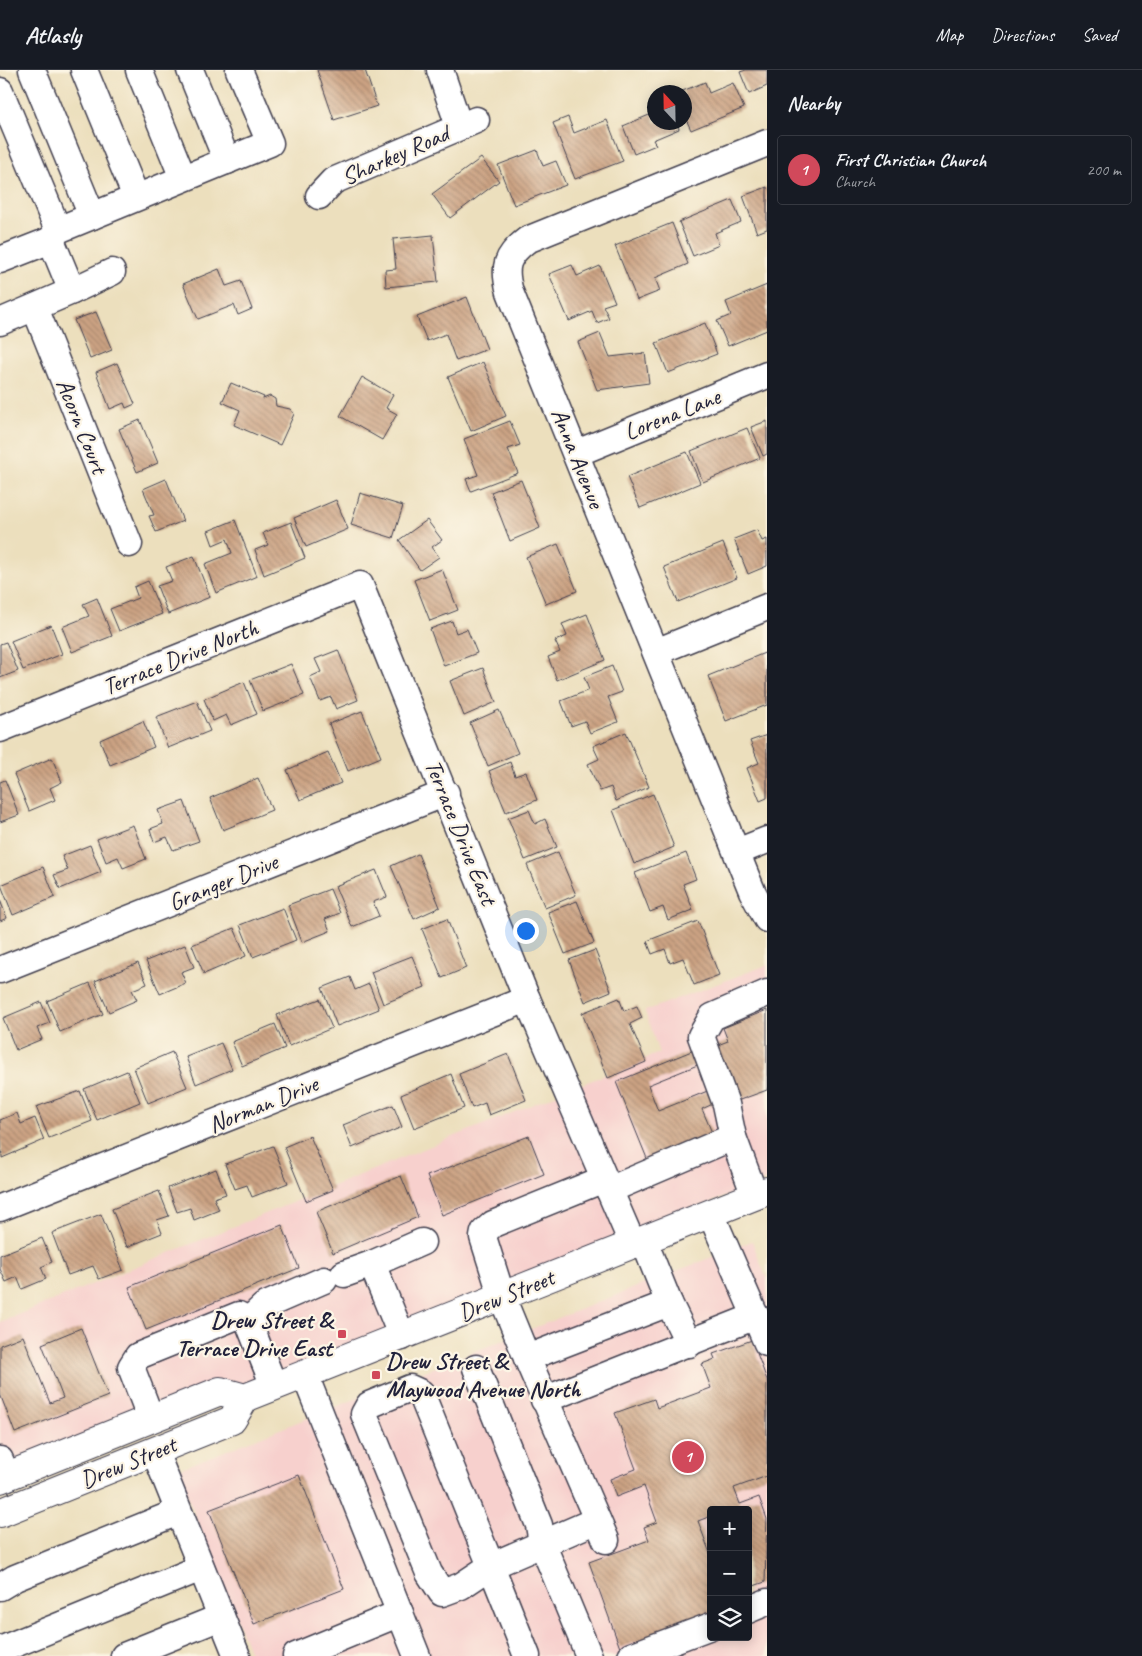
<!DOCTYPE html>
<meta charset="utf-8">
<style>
:root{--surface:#171b24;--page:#242831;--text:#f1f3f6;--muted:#9ea1a6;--line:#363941;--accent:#d1495b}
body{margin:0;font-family:Caveat,sans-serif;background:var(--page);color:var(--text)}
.controls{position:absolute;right:15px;bottom:15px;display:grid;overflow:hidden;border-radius:5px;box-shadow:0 2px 12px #0003}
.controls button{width:45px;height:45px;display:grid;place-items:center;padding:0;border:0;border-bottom:1px solid var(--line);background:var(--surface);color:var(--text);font:25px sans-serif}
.compass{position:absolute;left:647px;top:15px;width:45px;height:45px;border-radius:50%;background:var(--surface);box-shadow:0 2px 12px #0003;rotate:338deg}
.you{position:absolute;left:525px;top:860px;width:18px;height:18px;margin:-12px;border:4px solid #fff;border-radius:50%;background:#1a73e8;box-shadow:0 0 0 8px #1a73e833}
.badge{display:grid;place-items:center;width:32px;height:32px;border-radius:50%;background:var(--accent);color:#fff;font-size:16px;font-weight:700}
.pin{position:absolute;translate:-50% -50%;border:2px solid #fff;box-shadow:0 1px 5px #0006}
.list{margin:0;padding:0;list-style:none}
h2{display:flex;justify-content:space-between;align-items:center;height:65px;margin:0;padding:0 20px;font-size:21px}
h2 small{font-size:16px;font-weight:400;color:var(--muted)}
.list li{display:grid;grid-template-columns:32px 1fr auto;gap:15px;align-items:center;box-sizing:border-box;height:70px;margin:0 10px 10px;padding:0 10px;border:1px solid var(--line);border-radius:5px}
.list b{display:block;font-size:19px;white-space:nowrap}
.list p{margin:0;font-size:16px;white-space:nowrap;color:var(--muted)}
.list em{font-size:16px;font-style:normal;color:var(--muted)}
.icon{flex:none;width:28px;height:28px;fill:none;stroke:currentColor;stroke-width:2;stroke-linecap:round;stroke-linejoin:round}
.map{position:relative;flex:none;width:767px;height:1586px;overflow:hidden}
header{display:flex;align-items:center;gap:30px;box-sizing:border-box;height:70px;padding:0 25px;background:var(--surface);border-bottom:1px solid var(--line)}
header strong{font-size:24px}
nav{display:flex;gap:28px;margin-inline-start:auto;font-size:18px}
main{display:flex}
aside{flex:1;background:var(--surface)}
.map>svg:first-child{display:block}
.built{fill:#f7d0cd;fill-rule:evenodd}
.building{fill:url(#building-back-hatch)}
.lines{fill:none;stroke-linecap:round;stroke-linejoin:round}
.minor-casing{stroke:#403e4e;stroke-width:29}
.major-casing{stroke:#403e4e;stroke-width:30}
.minor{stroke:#fff;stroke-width:26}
.major{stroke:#fff;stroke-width:28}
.poi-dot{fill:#d1495b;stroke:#fcf5e5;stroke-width:2}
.labels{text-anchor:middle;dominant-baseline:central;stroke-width:4.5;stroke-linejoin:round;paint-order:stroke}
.street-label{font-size:24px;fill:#22223b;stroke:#fcf5e5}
.poi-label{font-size:24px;font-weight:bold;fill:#22223b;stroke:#fcf5e5;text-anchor:end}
</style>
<header>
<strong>Atlasly</strong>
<nav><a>Map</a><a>Directions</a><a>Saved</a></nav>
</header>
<main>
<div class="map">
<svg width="767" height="1586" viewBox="0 0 767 1586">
<defs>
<pattern id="building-back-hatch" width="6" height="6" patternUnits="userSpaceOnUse" patternTransform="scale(1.25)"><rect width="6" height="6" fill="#cca383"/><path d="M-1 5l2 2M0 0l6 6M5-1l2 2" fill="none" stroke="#a5846c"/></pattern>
</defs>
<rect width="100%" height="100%" fill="#fcf5e5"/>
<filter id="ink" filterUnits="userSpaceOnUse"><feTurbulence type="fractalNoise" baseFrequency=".02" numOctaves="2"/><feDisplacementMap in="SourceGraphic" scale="10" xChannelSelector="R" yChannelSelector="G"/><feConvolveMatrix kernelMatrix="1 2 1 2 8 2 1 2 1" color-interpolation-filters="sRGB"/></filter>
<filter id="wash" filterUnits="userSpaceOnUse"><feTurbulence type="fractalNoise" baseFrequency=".0096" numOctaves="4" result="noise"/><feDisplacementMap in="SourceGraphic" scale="20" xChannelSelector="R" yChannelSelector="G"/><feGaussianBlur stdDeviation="1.12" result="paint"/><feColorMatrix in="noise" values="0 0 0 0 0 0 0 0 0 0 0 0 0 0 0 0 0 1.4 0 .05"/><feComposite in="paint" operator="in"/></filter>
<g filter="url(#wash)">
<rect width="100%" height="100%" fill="#ecdfbd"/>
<!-- built -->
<g class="built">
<polygon points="767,895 767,1110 637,1162 575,1017 659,983 645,941"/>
<polygon points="558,1024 620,1169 246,1316 0,1398 0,1252"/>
<path d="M 752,1171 L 767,1210 L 767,1586 L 251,1586 L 177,1400 ZM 711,1440 L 748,1440 L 748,1567 L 711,1567 Z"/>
</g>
<g id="blocks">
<!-- building -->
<g class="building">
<polygon points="317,0 365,0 377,36 334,50"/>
<polygon points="746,0 767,0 767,16 749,24 740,2"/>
<polygon points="705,12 709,23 733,13 744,38 691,60 684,45 684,22 680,22"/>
<polygon points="654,43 654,52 677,52 679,59 653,70 656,75 634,84 623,56"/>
<polygon points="568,47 574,63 607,50 623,91 575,109 553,53"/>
<polygon points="537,80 543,96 556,91 566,115 514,135 498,95"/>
<polygon points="481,88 499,111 450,148 432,124"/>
<polygon points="767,117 767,159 757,163 743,126"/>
<polygon points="732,130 741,152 715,163 719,175 693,186 679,152"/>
<polygon points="672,153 688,194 655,208 660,221 637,230 615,176"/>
<polygon points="433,165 438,212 386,217 385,200 396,199 393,169"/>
<polygon points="572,195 577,206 600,196 615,232 603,236 609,248 597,253 592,241 569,251 549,204"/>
<polygon points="219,199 226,216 241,211 252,239 238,245 234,235 198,249 183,214"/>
<polygon points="767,215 767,260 728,276 717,251 731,245 726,232"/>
<polygon points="467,227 487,279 456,291 446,264 427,271 417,247"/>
<polygon points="96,242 112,280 90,289 74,250"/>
<polygon points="705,253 717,284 668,303 656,273"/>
<polygon points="600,263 610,287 645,283 649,313 597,320 578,272"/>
<polygon points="483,292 506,346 471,361 448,307"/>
<polygon points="117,293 135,334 126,338 124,333 110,339 96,302"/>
<polygon points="362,307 393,325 386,338 397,344 382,370 340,346"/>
<polygon points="231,313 264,327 263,329 270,326 275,329 276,336 290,339 294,344 280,375 234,355 240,340 222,332"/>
<polygon points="140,350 158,393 137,402 119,359"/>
<polygon points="510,351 520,375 508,379 518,403 471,421 466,409 478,405 464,369"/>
<polygon points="767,351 767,384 763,386 751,357"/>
<polygon points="747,358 760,388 703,412 691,381"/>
<polygon points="687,382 700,413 640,438 627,407"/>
<polygon points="166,409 183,451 156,462 149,446 154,445 143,419"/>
<polygon points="521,410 540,458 510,471 491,422"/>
<polygon points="360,423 403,436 393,468 351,455"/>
<polygon points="336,430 348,459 306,477 294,448"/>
<polygon points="235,450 257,506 216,523 205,494 232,483 227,469 213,475 208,461"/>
<polygon points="427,450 442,470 432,477 439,487 420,500 399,470"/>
<polygon points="291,452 305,488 264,505 255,480 268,475 263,463"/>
<polygon points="757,460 762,471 767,469 767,496 748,504 734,469"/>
<polygon points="723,473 737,508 678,532 664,497"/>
<polygon points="558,474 577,521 546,534 526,487"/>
<polygon points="194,486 210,527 168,544 157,516 172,511 166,497"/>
<polygon points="442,499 458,540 430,551 414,510"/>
<polygon points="148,511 162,544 119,561 110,539 138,528 134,517"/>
<polygon points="97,528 112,566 72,582 62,557 89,546 83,534"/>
<polygon points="587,544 605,590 557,610 548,587 560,582 555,571 567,566 562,554"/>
<polygon points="452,551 456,563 467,559 477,583 444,596 430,559"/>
<polygon points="51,555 62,584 23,600 11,571"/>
<polygon points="6,572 18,601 0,608 0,574"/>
<polygon points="338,580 358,630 336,639 331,627 320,631 310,607 321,602 315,589"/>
<polygon points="767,582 767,635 726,651 708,606"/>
<polygon points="291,594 304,625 263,641 250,610"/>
<polygon points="612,596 622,622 608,627 618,652 590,663 585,651 571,656 561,631 589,620 584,607"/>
<polygon points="483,598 496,632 464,646 450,611"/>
<polygon points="244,612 257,644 231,655 226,645 213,651 204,629"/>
<polygon points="197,631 210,661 168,678 156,647"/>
<polygon points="499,640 518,683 488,696 470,653"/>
<polygon points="362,641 381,687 348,701 329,654"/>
<polygon points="143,651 154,677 110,695 100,670"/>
<polygon points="626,662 649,717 616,731 611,717 600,721 588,694 599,689 593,676"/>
<polygon points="767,665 767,728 760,731 747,698 759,693 750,671"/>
<polygon points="328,682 341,713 300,730 287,700"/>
<polygon points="52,688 62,712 50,718 55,730 29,741 14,704"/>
<polygon points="510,692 515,706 526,702 537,730 506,742 489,701"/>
<polygon points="258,708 272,740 223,760 210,728"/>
<polygon points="5,710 19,745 0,752 0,712"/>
<polygon points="653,724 674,777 634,794 613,740"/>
<polygon points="184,731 199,771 173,780 167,767 154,772 150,759 163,754 158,740"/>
<polygon points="529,740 535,754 545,749 557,777 525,790 508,748"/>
<polygon points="133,755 146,789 123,798 118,787 106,792 97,769"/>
<polygon points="90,775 101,802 60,819 54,805 68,800 62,786"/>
<polygon points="558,782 576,825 545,838 527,795"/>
<polygon points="686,783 696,809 683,814 693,840 668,850 663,837 650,842 635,803"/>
<polygon points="418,784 440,837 414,849 391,796"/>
<polygon points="43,797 55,827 13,845 1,815"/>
<polygon points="376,800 387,827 373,832 379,846 352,857 335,816"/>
<polygon points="330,819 340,843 325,849 330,861 302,872 288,835"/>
<polygon points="0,830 7,848 0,851"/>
<polygon points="577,831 594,873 565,884 548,842"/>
<polygon points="283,838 296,870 253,887 240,855"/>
<polygon points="447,849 466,898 442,908 422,859"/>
<polygon points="698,851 719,905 694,915 683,888 670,893 665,879 652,884 647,871"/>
<polygon points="234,858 246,886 204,904 192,875"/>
<polygon points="185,875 194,897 181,902 186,913 160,924 146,891"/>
<polygon points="595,880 611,921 585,932 569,890"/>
<polygon points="412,886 425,917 383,934 371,902"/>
<polygon points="138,893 147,914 132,920 137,930 109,942 95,911"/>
<polygon points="350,907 355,920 369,914 379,939 337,956 322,918"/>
<polygon points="90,913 103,944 60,962 47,931"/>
<polygon points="619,928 624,941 637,936 642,948 630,954 646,992 608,1008 582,943"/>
<polygon points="320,929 332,958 289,976 277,945"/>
<polygon points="41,932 50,953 37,958 42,969 16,980 3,948"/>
<polygon points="767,940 767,1020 737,1031 715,976 728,971 723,958"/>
<polygon points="275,954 285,978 242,996 232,972"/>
<polygon points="221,973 232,999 196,1014 186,987"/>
<polygon points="694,980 700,994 648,1015 658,1041 710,1020 715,1033 702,1039 713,1065 648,1091 616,1012"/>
<polygon points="172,982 187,1017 148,1033 134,998"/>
<polygon points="508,984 526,1030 489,1045 485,1033 472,1038 459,1004"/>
<polygon points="127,1001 140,1032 97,1050 84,1019"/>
<polygon points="451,1004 464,1038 414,1058 401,1025"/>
<polygon points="80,1021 92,1051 49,1068 36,1037"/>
<polygon points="393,1035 402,1057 352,1078 343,1055"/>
<polygon points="17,1043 21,1054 35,1048 44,1070 2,1088 0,1050"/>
<polygon points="310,1066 333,1120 306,1131 284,1077"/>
<polygon points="529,1066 544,1104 442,1145 427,1106"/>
<polygon points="273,1076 288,1113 252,1127 247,1115 235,1119 225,1094"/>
<polygon points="216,1099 226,1124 214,1128 219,1140 194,1150 190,1138 177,1142 168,1118"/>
<polygon points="401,1106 418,1147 333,1183 316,1142"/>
<polygon points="159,1121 169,1146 157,1150 162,1163 127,1177 112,1139"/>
<polygon points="101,1144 123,1200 99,1209 93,1196 68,1205 52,1163"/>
<polygon points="282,1155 299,1198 146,1260 129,1217"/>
<polygon points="42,1168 52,1192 41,1197 46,1209 22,1219 17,1207 6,1212 0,1199 0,1185"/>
<polygon points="81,1258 108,1326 15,1363 0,1324 0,1275 23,1266 50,1333 63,1328 42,1274"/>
<polygon points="752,1270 767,1310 767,1406 734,1418 740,1434 759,1427 767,1449 765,1512 748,1518 748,1440 711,1440 711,1446 698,1451 711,1486 711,1545 620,1578 589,1492 649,1470 644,1457 657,1452 644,1416 616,1427 610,1409 636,1399 615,1343 654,1329 657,1338 711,1318 702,1294 715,1289 713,1284"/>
<polygon points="299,1405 344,1519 254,1554 209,1440"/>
</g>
</g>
</g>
<g filter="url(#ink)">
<use href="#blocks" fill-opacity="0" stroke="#403e4e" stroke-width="1"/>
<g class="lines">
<defs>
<g id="minor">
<polyline points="32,0 92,146"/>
<polyline points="84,0 136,127"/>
<polyline points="139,0 183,108"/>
<polyline points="190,0 227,91"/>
<polyline points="440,0 459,56"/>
<polyline points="0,21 58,160"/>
<path d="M 767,73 L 527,170 C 506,186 503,197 510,222 L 752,821 L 767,849"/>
<polyline points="319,126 333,111 476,50"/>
<polyline points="0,190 51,170"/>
<polyline points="72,221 51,170 58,160 270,73 239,0"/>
<polyline points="35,238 129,474"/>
<polyline points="0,252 72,221 112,202"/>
<polyline points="577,383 767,305"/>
<polyline points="656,582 767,537"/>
<polyline points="0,659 360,515 527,929 633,1175"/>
<polyline points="737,782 767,770"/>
<polyline points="0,900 446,723"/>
<polyline points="733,1067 755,1126"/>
<polyline points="604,1109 493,1154 484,1162 483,1167 502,1227 527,1288 606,1470"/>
<polyline points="609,1120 733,1067 726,1034 701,966 712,947 767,923"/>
<polyline points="0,1138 527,929"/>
<polyline points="711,1144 767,1273"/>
<polyline points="344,1204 372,1194"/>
<polyline points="669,1233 689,1274"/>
<polyline points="248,1251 264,1236 324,1210"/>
<polyline points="402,1267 372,1194 422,1172"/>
<polyline points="527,1288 669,1233 644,1171"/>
<polyline points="476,1298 539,1455 542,1473 589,1586"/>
<polyline points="305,1305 417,1586"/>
<polygon points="410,1318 421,1323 491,1496 461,1516 442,1523 429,1503 364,1344 369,1335"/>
<polyline points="544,1330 756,1246"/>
<polyline points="151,1349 131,1297 138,1286 239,1245 248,1251 274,1316"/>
<polyline points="155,1382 237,1586"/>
<polyline points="0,1390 7,1407"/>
<polyline points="0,1517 15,1508 178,1442"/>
<polyline points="748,1540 767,1532"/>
<polyline points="0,1580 201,1498"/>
<polyline points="124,1586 221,1547"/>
<polyline points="296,1586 400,1543"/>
<polyline points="527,1586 491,1496 597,1450"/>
<polyline points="631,1586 711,1556"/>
</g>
<g id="major">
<polyline points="0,1409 220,1321 245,1328 767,1121"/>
<polyline points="0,1443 232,1350 245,1328"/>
</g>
</defs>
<!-- minor casing -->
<use href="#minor" class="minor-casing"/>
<!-- major casing -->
<use href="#major" class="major-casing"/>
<!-- minor -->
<use href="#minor" class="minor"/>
<!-- major -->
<use href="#major" class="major"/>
</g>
</g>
<!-- markers -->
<g class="poi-dot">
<rect x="337" y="1259" width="10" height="10" rx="2.5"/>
<rect x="371" y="1300" width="10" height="10" rx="2.5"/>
</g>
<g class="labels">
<!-- street labels -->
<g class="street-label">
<text transform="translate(395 85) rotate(-24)">Sharkey Road</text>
<text transform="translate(672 344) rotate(-22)">Lorena Lane</text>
<text transform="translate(82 356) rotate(68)">Acorn Court</text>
<text transform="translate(578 388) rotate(68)">Anna Avenue</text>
<text transform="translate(180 587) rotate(-22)">Terrace Drive North</text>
<text transform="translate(461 762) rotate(68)">Terrace Drive East</text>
<text transform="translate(223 812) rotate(-22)">Granger Drive</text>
<text transform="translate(263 1034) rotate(-22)">Norman Drive</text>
<text transform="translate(506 1225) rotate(-22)">Drew Street</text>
<text transform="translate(128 1392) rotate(-22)">Drew Street</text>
</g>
<!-- poi labels -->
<g class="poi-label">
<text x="332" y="1250">Drew Street &amp;<tspan x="332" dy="28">Terrace Drive East</tspan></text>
<text x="386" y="1291" text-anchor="start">Drew Street &amp;<tspan x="386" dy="28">Maywood Avenue North</tspan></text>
</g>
</g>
</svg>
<div class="controls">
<button>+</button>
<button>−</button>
<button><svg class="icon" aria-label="layers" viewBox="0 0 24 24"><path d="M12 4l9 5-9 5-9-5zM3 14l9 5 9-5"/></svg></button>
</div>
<svg class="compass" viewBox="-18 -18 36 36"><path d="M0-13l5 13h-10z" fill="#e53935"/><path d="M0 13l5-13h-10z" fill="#9ea1a6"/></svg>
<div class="you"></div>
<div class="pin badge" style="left:688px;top:1387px">1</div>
</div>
<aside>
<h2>Nearby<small></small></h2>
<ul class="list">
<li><span class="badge">1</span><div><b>First Christian Church</b><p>Church</p></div><em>200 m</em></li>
</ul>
</aside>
</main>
